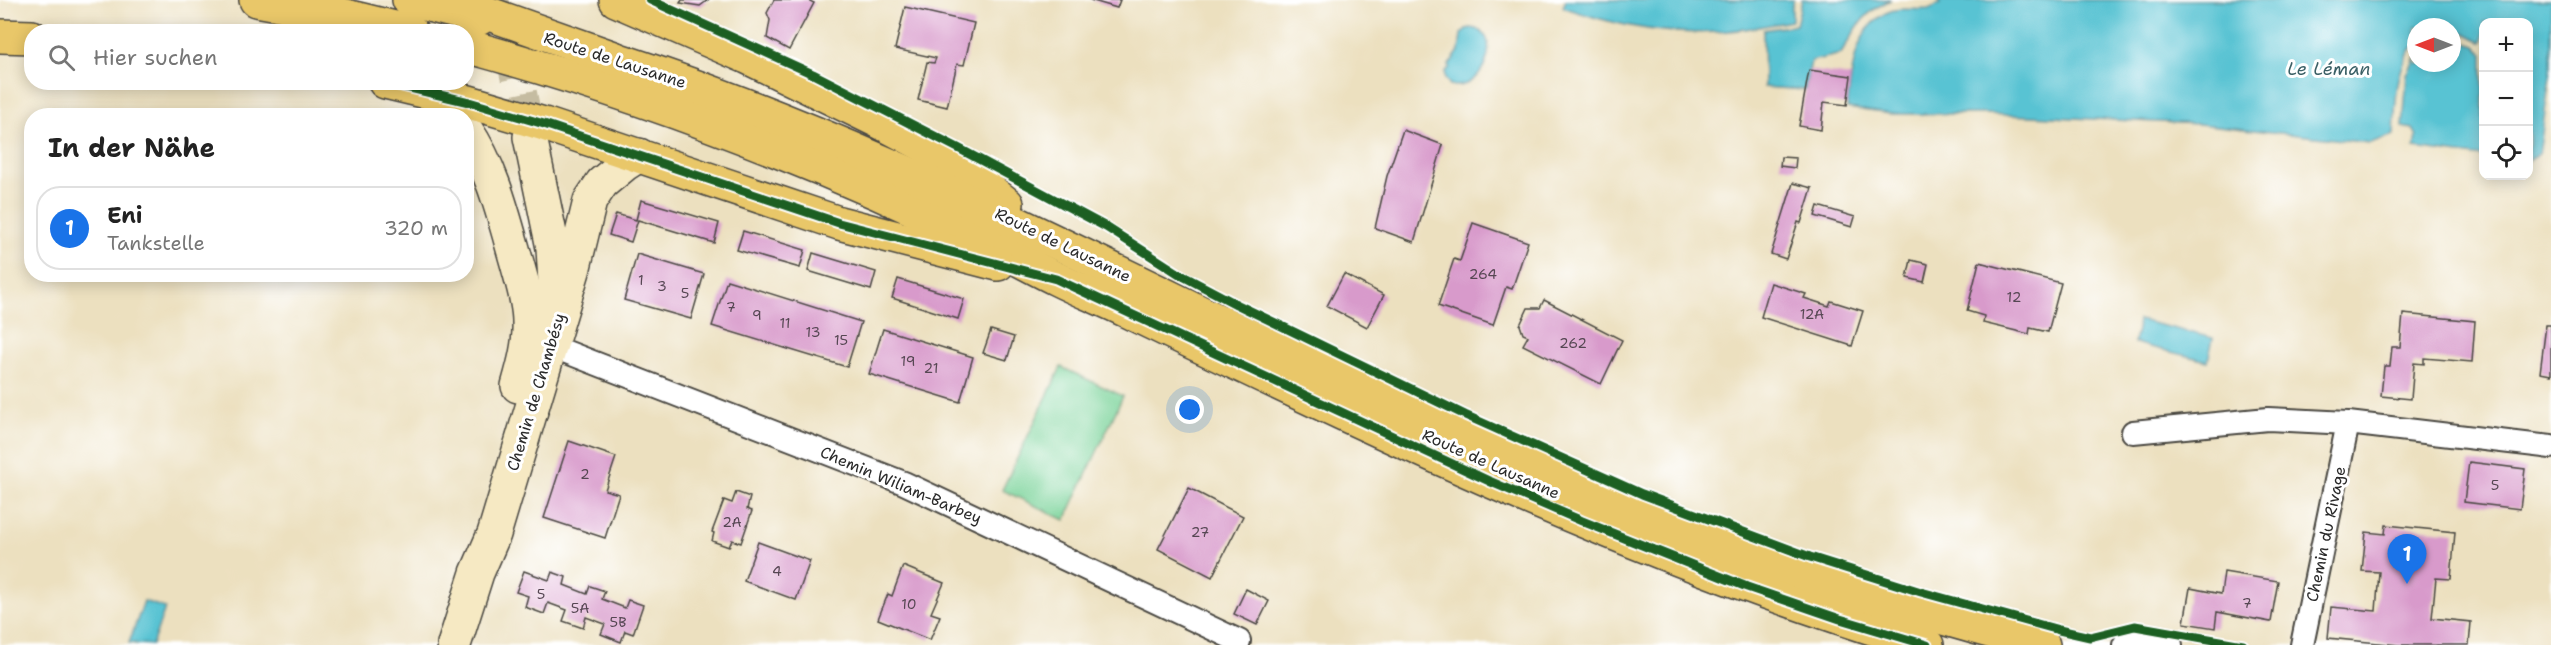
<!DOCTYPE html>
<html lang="de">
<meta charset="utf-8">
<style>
:root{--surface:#fff;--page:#f2f2f2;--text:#222;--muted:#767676;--line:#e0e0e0;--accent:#1a73e8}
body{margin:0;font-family:"Shantell Sans",sans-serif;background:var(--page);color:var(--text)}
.controls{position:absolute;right:18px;top:18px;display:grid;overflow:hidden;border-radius:12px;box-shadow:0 3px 15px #0003}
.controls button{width:54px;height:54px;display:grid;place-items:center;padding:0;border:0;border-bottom:2px solid var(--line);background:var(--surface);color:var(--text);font:30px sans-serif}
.compass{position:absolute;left:2407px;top:18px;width:54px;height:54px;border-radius:50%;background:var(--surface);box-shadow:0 3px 15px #0003;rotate:270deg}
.you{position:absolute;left:1190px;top:410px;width:21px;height:21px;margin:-15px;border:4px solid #fff;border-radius:50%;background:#1a73e8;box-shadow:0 0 0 9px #1a73e833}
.badge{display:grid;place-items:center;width:39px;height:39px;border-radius:50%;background:var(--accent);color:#fff;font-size:20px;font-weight:700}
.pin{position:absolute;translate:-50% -50px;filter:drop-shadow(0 2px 3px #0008)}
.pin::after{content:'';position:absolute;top:32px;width:21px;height:18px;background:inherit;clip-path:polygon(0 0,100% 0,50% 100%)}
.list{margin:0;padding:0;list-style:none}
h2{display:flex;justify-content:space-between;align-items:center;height:78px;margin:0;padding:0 24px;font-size:26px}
h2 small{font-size:20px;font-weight:400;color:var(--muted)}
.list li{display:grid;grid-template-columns:39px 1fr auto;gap:18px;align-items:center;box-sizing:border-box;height:84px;margin:0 12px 12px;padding:0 12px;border:2px solid var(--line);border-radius:24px}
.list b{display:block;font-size:22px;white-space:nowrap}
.list p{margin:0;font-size:20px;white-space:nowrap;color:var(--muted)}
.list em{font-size:20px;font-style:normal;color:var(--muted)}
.icon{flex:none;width:33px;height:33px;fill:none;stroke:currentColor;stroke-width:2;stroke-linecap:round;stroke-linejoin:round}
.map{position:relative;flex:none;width:2551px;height:645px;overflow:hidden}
.search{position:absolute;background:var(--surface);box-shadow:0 3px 15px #0003;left:24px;top:24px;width:450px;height:66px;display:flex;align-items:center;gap:15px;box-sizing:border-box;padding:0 21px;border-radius:24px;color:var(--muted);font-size:22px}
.panel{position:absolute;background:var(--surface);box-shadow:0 3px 15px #0003;left:24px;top:108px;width:450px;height:174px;border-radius:24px}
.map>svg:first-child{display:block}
.green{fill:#79d399;stroke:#527f62;stroke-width:1.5}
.water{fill:#58c3d3;stroke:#42777f;stroke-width:1.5}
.building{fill:#d89acb}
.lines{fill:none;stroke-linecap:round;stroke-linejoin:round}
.secondary-tunnel{stroke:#c5bca1;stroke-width:33;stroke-dasharray:33 16;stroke-linecap:butt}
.street-casing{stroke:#484641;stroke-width:26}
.secondary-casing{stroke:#484641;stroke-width:36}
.primary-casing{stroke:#484641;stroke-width:36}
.highway-casing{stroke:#484641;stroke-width:36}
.street{stroke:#fff;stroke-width:22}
.secondary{stroke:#f6e9c3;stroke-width:33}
.primary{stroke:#e9c769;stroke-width:33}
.highway{stroke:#e9c769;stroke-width:33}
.cycleway-casing{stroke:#fff;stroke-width:13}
.cycleway{stroke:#1b5e20;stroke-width:9}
.labels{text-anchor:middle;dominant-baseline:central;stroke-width:6;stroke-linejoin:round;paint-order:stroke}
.number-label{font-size:14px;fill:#564753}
.street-label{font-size:16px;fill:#2b2b2b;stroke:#fff}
.water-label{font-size:18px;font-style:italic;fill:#3b6066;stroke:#fff}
</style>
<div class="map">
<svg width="2551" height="645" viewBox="0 0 2551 645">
<rect width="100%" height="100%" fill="#fff"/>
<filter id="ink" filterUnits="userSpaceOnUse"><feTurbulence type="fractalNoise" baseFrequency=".0167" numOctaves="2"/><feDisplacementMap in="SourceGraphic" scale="12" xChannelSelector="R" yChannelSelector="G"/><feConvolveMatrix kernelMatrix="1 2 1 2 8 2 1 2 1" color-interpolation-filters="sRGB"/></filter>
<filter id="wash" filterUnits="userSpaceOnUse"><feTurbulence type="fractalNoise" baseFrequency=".008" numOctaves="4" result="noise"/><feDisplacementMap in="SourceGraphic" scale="24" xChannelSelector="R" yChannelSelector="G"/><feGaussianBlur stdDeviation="1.35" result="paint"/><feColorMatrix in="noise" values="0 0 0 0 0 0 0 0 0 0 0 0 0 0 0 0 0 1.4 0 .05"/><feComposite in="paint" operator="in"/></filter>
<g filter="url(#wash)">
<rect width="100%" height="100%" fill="#ece0bf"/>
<!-- green -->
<polygon class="green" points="1061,367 1123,396 1065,520 1002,490"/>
<!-- water -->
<g class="water">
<path d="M 1566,0 L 1794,0 L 1792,4 L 1792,21 C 1771,25 1749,29 1728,31 C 1672,37 1615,26 1563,7 Z"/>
<path d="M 1802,0 L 1891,0 C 1863,12 1856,28 1841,54 L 1811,61 L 1805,90 L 1764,87 L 1763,30 L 1796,25 Z"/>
<path d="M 1937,0 L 2551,0 L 2551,69 L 2540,148 L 2539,153 L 2529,161 L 2528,22 L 2484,22 L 2483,43 L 2465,33 L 2452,30 L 2452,27 L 2416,27 L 2416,43 C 2394,69 2396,102 2394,135 L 2370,143 L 2199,124 L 1987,114 L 1891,114 L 1847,108 C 1851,76 1854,29 1886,13 C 1900,6 1914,11 1928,9 C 1933,8 1935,5 1940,4 Z"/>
<path d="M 1471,28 C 1506,31 1483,94 1450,85 L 1445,78 L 1445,72 L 1450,67 L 1449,65 L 1459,51 L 1461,34 L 1466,29 Z"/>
<polygon points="2452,39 2476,46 2483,54 2483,157 2415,148 2417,136 2413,129 2403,127 2407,74 2416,57 2416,63 2452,63"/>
<polygon points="2139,320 2213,338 2208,361 2134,343"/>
<polygon points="144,601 165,608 152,645 129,643"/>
</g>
<g id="blocks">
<!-- building -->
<g class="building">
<polygon points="682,0 708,0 700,6 680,3"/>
<polygon points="774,0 808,0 814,3 789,50 767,38 770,20 767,13"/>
<polygon points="1090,0 1120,0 1117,8"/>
<polygon points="905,7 974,23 964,65 957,64 947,107 918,100 927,62 934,63 936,58 895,49"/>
<polygon points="1809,70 1851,76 1847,105 1824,102 1821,130 1799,126"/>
<polygon points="1403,130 1443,145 1414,242 1375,228 1387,176"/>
<polygon points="1781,157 1796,158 1795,168 1780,166"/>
<polygon points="1793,183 1812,188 1801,223 1798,222 1786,259 1771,254"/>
<polygon points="641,200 719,223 714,243 638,220 631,242 609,235 616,214 636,220"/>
<polygon points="1818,206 1855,217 1852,227 1815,216"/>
<polygon points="1473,223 1528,242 1512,289 1506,287 1493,325 1438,306 1454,259 1460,261"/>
<polygon points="743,231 805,250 800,268 737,250"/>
<polygon points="813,253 876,272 871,290 808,271"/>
<polygon points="637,254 704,274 691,319 624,300"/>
<polygon points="1911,260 1928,264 1924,282 1907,278"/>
<polygon points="1979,262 2061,283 2048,332 2030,328 2029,334 1983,323 1984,316 1967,311"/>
<polygon points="1344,274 1384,295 1367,327 1327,306"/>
<polygon points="898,279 964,299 958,319 892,298"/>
<polygon points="727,280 861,322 847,367 712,326"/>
<polygon points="1771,283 1806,294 1804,298 1829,306 1831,301 1863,311 1852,346 1761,317"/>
<polygon points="1544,300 1622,340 1601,384 1523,345 1528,336 1523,334 1520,325 1528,308 1540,308"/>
<polygon points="2403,314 2475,321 2472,362 2424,358 2424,364 2414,363 2411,399 2381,396 2384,366 2390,366 2392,347 2400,347"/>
<polygon points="2546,325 2551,325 2551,375 2540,373"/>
<polygon points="883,329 973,357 960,402 869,374"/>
<polygon points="991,330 1014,337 1007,360 983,353"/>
<polygon points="569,441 616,457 605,490 619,494 605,538 544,518"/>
<polygon points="2469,462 2525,469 2520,509 2464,502"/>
<polygon points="1189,488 1243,516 1212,577 1158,549"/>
<polygon points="736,492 750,497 747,509 752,511 741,543 732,540 729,547 712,541 714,533 712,532 724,500 732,503"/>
<polygon points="2386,525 2455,532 2451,579 2436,578 2432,618 2471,622 2469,645 2399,645 2328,638 2331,607 2376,611 2379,572 2362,571 2366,532 2385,534"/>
<polygon points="758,542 810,561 796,600 744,581"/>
<polygon points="903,566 944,583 931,613 940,616 930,640 878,619 888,594 892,596"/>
<polygon points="524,571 549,580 552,572 566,577 564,585 587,594 590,586 605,591 602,599 625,608 628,600 643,605 633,634 625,631 621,642 601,634 605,624 586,617 583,628 563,621 567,610 548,603 544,614 525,607 528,596 516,592"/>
<polygon points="2224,572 2278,581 2271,622 2217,612 2215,628 2184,623 2190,588 2221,594"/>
<polygon points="1246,589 1269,601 1257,625 1234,614"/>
</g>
</g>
</g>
<g filter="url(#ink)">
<use href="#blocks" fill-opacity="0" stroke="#484641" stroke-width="1.5"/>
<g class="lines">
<!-- secondary-tunnel -->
<path class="secondary-tunnel" d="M 491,0 C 513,42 519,92 530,137"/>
<defs>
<g id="street">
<polyline points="551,346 904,483 1239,641 1236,645"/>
<polyline points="2133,432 2268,419 2348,423"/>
<polyline points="2124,645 2137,639 2171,645"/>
<polyline points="2302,645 2348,423 2551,447"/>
</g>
<g id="secondary">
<path d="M 466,130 C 493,169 504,218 517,263 C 522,282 529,302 529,322 C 530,343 524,365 518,386"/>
<polyline points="530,137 553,248 556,299"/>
<polyline points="454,645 477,573 494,534 573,271 590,201 602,183 625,164 639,155"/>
</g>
<g id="primary">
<polyline points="256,0 346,16 411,32"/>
<polyline points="409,0 480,18"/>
<polyline points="616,0 747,57 880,122 952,160 1007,204"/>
<polyline points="0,36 32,37"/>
<path d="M 466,46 C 650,96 829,166 1000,250 C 1019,259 1038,270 1057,279 C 1081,291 1105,300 1129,312 C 1390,437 1650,563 1927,645"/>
<path d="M 587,50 C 799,115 999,214 1198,311 C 1472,443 1746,572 2043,645"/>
<polyline points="385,82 469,102 544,124 839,223 998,264"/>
</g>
<polyline id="highway" points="450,0 614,58"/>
</defs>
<!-- street casing -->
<use href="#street" class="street-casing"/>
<!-- secondary casing -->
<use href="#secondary" class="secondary-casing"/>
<!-- primary casing -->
<use href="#primary" class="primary-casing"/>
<!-- highway casing -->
<use href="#highway" class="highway-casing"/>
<!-- street -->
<use href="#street" class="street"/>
<!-- secondary -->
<use href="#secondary" class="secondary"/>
<!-- primary -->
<use href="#primary" class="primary"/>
<!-- highway -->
<use href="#highway" class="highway"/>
<defs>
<g id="cycleway">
<polyline points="650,0 813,74 958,148 1106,227 1181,275 1236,304 1465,415 1642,494 1810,557 1921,592 2059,630 2090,637 2135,626 2243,645"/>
<polyline points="385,82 469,102 544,124 839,223 1056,279 1489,481 1582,521 1747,587 1840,619 1927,645"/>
</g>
</defs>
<!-- cycleway casing -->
<use href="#cycleway" class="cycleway-casing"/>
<!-- cycleway -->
<use href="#cycleway" class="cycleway"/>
</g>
</g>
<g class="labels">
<!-- number labels -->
<g class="number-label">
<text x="1483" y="274">264</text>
<text x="641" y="280">1</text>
<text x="662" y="286">3</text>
<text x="685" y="293">5</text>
<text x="2014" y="297">12</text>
<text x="731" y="307">7</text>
<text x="1812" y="314">12A</text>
<text x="757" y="315">9</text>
<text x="785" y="323">11</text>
<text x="813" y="332">13</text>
<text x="841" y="340">15</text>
<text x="1573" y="343">262</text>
<text x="908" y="361">19</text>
<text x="931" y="368">21</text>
<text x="585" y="474">2</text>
<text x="2495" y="485">5</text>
<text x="732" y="522">2A</text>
<text x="1200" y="532">27</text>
<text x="777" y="571">4</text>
<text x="541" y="594">5</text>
<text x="2247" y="603">7</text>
<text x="909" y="604">10</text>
<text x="580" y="608">5A</text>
<text x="618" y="622">5B</text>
</g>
<!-- street labels -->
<g class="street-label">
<text transform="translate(615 60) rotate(18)">Route de Lausanne</text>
<text transform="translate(1063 245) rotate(26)">Route de Lausanne</text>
<text transform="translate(536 392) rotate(-73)">Chemin de Chambésy</text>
<text transform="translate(1491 464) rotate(24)">Route de Lausanne</text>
<text transform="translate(901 485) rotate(23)">Chemin Wiliam-Barbey</text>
<text transform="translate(2326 534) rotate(-78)">Chemin du Rivage</text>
</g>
<!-- water labels -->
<g class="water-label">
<text x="2329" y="69">Le Léman</text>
</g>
</g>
</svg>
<div class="controls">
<button>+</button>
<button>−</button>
<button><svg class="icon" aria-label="locate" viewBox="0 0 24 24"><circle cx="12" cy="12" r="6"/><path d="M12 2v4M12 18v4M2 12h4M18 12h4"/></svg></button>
</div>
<svg class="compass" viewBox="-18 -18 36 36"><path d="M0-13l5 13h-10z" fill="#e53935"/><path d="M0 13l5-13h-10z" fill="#767676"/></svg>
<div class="you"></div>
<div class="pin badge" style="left:2407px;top:584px">1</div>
<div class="search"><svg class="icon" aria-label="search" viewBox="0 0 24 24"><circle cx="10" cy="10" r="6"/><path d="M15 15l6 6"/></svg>Hier suchen</div>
<section class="panel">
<h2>In der Nähe<small></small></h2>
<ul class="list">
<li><span class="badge">1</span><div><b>Eni</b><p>Tankstelle</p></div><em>320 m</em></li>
</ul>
</section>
</div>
